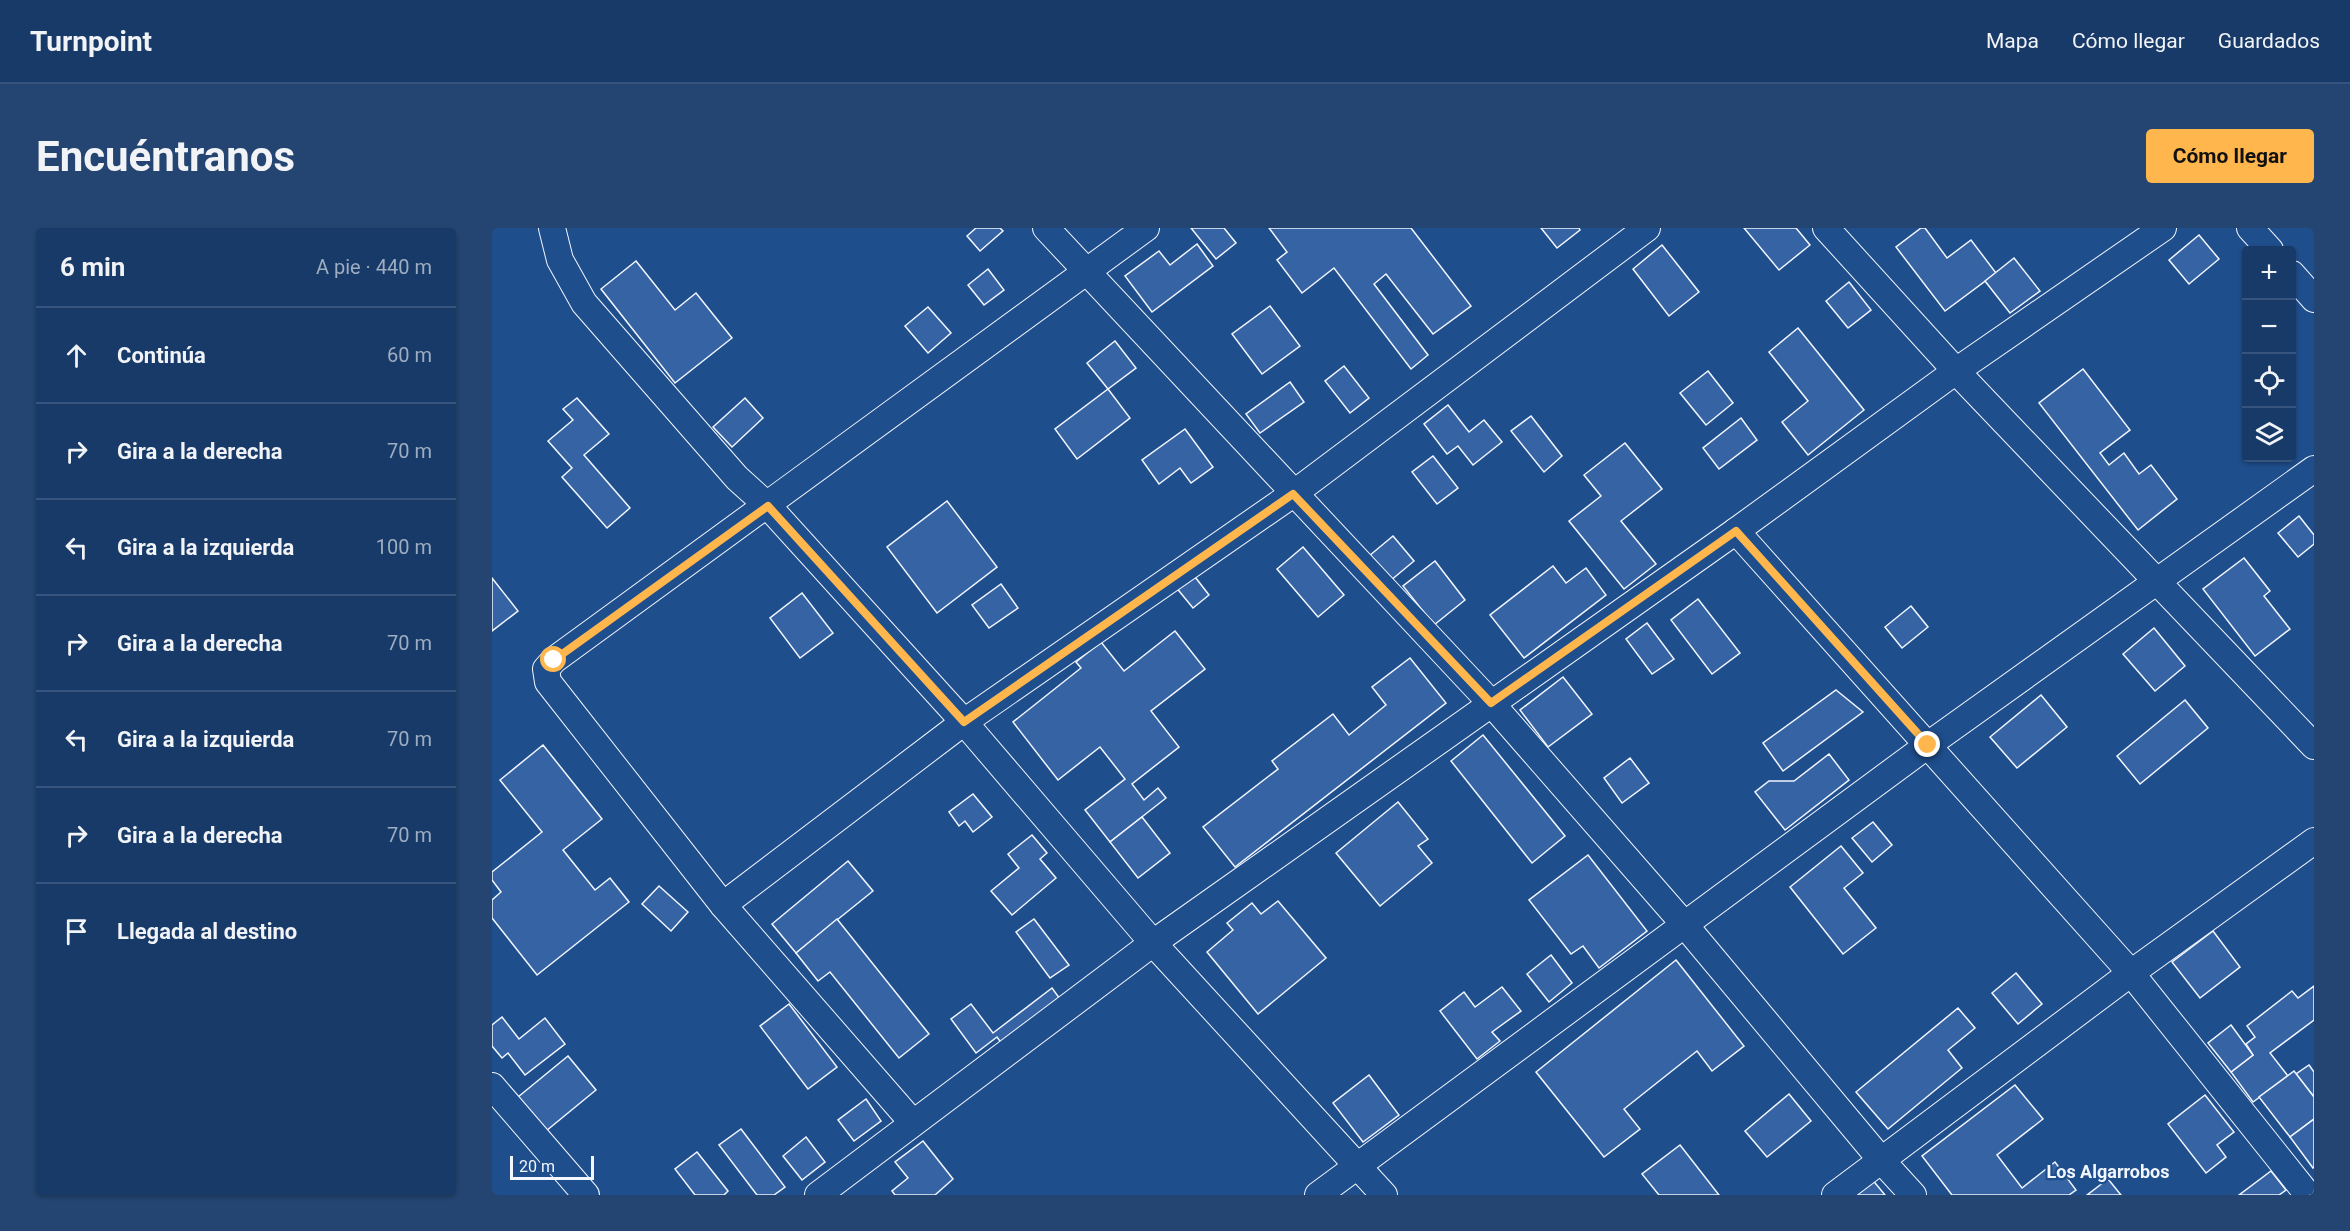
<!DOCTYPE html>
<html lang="es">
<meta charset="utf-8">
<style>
:root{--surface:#173a69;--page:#244571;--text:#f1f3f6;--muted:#9eadc0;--line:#36547d;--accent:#ffb74d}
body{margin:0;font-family:Roboto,sans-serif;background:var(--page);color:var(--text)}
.controls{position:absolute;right:18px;top:18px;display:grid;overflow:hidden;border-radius:6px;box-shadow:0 2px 4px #0004}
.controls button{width:54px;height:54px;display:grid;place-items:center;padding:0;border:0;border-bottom:2px solid var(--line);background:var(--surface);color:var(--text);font:30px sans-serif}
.scale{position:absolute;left:18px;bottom:15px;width:84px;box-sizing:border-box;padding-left:6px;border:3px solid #f2f6ff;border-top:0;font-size:16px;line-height:21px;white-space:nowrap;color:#f2f6ff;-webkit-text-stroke:4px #1f4e8c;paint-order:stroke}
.stop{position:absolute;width:18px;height:18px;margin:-14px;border:4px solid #ffb74d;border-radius:50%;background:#fff}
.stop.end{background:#ffb74d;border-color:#fff;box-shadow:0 2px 6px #0008}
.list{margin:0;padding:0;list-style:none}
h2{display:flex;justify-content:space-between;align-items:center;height:78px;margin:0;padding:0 24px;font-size:26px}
h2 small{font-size:20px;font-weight:400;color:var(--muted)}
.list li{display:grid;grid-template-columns:39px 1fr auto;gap:18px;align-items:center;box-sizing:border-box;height:96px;padding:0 24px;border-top:2px solid var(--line)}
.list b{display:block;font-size:22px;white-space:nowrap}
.list em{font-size:20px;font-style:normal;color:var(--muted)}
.icon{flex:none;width:33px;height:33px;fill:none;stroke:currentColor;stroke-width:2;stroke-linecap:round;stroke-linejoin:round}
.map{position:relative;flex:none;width:1822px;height:967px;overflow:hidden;border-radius:6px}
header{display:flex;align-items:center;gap:36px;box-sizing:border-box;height:84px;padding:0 30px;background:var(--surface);border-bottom:2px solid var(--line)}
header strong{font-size:28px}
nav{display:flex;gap:33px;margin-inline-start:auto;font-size:21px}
.intro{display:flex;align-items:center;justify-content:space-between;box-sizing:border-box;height:144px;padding:0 36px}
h1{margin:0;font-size:42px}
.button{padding:15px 27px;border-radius:6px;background:var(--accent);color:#111;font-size:21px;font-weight:700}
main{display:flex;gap:36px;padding:0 36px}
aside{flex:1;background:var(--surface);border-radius:6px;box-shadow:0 2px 4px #0004}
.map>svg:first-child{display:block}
.building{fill:#3563a3;stroke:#f2f6ff;stroke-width:1.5}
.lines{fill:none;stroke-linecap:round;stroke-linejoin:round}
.street-casing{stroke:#f2f6ff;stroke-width:28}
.street{stroke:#1f4e8c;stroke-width:26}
.route{stroke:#ffb74d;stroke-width:8}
.labels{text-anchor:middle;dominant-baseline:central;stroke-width:4.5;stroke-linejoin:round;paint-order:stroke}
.quarter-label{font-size:18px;font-weight:bold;fill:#f2f6ff;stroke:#1f4e8c}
</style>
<header>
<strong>Turnpoint</strong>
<nav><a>Mapa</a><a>Cómo llegar</a><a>Guardados</a></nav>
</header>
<div class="intro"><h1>Encuéntranos</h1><a class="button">Cómo llegar</a></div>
<main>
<aside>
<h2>6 min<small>A pie · 440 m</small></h2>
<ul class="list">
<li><svg class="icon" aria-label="ahead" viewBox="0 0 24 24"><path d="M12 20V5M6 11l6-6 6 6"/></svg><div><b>Continúa</b></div><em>60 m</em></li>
<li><svg class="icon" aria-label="right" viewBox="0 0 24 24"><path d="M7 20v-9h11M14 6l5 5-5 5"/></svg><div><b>Gira a la derecha</b></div><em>70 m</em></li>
<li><svg class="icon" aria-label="left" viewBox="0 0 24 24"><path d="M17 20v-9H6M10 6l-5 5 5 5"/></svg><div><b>Gira a la izquierda</b></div><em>100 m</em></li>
<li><svg class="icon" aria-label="right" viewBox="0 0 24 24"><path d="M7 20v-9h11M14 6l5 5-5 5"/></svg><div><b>Gira a la derecha</b></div><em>70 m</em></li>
<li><svg class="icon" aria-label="left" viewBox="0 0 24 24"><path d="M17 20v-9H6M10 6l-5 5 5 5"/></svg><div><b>Gira a la izquierda</b></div><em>70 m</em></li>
<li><svg class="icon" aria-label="right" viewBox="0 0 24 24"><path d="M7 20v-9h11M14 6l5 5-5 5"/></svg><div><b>Gira a la derecha</b></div><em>70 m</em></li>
<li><svg class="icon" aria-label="arrive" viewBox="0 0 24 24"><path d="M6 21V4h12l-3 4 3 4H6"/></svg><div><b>Llegada al destino</b></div></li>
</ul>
</aside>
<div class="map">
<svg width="1822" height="967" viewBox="0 0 1822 967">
<rect width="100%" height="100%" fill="#1f4e8c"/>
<!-- building -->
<g class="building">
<polygon points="484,0 508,0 511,3 488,23 475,8"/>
<polygon points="699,0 732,0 744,15 724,31"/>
<polygon points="777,0 919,0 979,78 941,106 894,46 882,56 936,127 919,141 842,40 810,65 785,32 795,24"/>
<polygon points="1049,0 1087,0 1088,2 1065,20"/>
<polygon points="1252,0 1304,0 1318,17 1287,42"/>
<polygon points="1429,0 1433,0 1455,30 1479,12 1504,45 1453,83 1404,19"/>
<polygon points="1707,7 1727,31 1697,56 1677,32"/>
<polygon points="705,16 721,38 660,84 633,48 667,23 678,37"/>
<polygon points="1170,17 1207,64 1177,88 1141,41"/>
<polygon points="1522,30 1548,63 1518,85 1493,53"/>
<polygon points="144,33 183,82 204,65 240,110 183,155 109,61"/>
<polygon points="496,41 512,62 492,77 476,57"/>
<polygon points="1357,54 1379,82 1356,100 1334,73"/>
<polygon points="778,78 808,118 770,146 740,106"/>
<polygon points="436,79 459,105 436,125 413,98"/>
<polygon points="1306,100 1372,182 1316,227 1290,194 1316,173 1277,124"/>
<polygon points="623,113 644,140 616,161 595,135"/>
<polygon points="852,138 877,170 858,185 833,153"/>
<polygon points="1591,141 1638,202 1608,225 1617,237 1632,225 1647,246 1659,237 1685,271 1646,302 1547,175"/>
<polygon points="1216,143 1241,175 1214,197 1188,165"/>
<polygon points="798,154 812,174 768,205 754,186"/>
<polygon points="616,161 638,190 585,231 563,201"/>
<polygon points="85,170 117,206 92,227 138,280 115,300 70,249 80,240 56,213 81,192 71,181"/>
<polygon points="253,170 271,190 240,219 221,199"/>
<polygon points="956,177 977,204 992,192 1010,214 981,237 966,218 955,226 932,196"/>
<polygon points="1039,188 1070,228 1052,244 1019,203"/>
<polygon points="1249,190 1265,212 1227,241 1211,220"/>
<polygon points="693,201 721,239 699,255 688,240 667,256 650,232"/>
<polygon points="1133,215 1170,261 1129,293 1164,336 1132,361 1077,293 1109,268 1092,247"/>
<polygon points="941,228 966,260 945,276 920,244"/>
<polygon points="455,273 505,339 445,385 395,319"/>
<polygon points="1807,288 1822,307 1822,316 1806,329 1786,305"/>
<polygon points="901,308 922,333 898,353 877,328"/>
<polygon points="811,319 852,367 826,389 785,341"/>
<polygon points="1752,330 1778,363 1772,368 1798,401 1763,428 1711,361"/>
<polygon points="943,333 973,372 942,397 911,358"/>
<polygon points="1061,338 1074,355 1094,340 1114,367 1032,430 998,387"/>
<polygon points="700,345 717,367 701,380 683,358"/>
<polygon points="0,350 26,383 0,403"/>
<polygon points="509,356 526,380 497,400 480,377"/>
<polygon points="310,365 341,405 308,430 278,390"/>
<polygon points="1206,371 1248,425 1220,446 1179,392"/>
<polygon points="1419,378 1436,399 1410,420 1393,399"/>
<polygon points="1155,395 1182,431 1160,446 1134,411"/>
<polygon points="1662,400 1693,438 1663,463 1631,426"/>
<polygon points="683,403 713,441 659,483 687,519 640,556 652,572 666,560 674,570 618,614 593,582 633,551 608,519 566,552 521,494 589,440 584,434 609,414 632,443"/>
<polygon points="918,430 954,475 743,639 711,599 786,541 780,533 841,486 857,507 894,477 880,459"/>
<polygon points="1071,449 1100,486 1056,519 1028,482"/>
<polygon points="1344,462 1371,484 1291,543 1271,515"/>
<polygon points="1549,467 1575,499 1525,540 1498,509"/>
<polygon points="1693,472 1716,500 1648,556 1625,528"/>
<polygon points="991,507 1073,608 1040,635 959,533"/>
<polygon points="51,517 110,591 71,622 103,662 118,650 137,674 45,747 0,690 0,672 9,664 0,652 0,644 50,604 8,552"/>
<polygon points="1337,526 1357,552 1293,602 1263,564 1277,553 1302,553"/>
<polygon points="1138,530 1157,555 1130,575 1112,550"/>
<polygon points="481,566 500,589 481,604 473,593 467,598 457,584"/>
<polygon points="906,574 936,611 926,618 940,635 888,678 844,625"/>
<polygon points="650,589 678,625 646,650 618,614"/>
<polygon points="1381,594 1400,617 1380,634 1360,610"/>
<polygon points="540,607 555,625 548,631 564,650 520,687 499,663 527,640 516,626"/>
<polygon points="1349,618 1371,645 1352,660 1384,700 1351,726 1298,659"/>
<polygon points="1096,627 1155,703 1107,740 1091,718 1079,726 1037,672"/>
<polygon points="356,633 381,663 304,725 280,696"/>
<polygon points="167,658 196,684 179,703 150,676"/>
<polygon points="786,673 834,730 766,786 715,724 741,702 735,695 760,675 769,686"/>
<polygon points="345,691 437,806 407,830 338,744 326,753 304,725"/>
<polygon points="542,691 577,737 558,750 524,704"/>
<polygon points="1721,703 1748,739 1708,770 1680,734"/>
<polygon points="1059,727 1080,755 1057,774 1035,746"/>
<polygon points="1184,732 1252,818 1220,843 1205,823 1132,881 1148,901 1112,929 1044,844"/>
<polygon points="1524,745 1550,776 1526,796 1500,765"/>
<polygon points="1822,758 1822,792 1778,825 1796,848 1761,874 1739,844 1761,827 1754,816 1763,809 1755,798 1800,763 1806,770"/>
<polygon points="1010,759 1029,783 1000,804 1008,813 985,831 948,783 972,764 983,779"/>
<polygon points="560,760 568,771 510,816 505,809 484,825 459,791 479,776 501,805"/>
<polygon points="297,776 345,839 316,861 268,798"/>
<polygon points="1466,780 1483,800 1456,822 1470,840 1396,901 1364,864"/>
<polygon points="10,789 27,811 53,790 73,816 33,847 16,825 10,830 0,818 0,797"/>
<polygon points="1739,797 1761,827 1739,844 1716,815"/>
<polygon points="76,828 104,862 54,903 26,869"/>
<polygon points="1817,837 1822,844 1822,869 1804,846"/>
<polygon points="1802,843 1822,869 1822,891 1798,909 1767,869"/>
<polygon points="877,847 907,887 871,914 841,875"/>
<polygon points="1523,857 1551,891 1505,927 1530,960 1563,934 1584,962 1577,967 1460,967 1430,928"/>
<polygon points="1297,866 1319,893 1275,929 1253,903"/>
<polygon points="1713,867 1742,904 1725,917 1734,929 1714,945 1676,896"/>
<polygon points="374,871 389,893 362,913 346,892"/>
<polygon points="1822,891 1822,939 1821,940 1798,909"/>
<polygon points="249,901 293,959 282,967 265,967 227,917"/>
<polygon points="314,909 333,934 310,952 291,928"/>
<polygon points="431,913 461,951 443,967 403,967 400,963 416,950 403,934"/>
<polygon points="1188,917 1227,967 1167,967 1150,946"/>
<polygon points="205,924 236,963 232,967 203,967 183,941"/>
<polygon points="1779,943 1794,962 1787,967 1747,967"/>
<polygon points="1379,950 1393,967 1357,967"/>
<polygon points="1616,951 1629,967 1595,967"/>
</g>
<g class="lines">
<defs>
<g id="street">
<polyline points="60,0 68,32 92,75 245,250 276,278 472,494 661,715 892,967"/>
<polyline points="554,0 999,475 1192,696 1390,933 1421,967"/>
<polyline points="1334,0 1464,143 1822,518"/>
<polyline points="1758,0 1778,22"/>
<polyline points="1800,46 1822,71"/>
<polyline points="1244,303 1639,745 1816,967"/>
<polyline points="231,677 472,494 801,266 1155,0"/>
<polyline points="0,858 94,967"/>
<polyline points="421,895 231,677 56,454 54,441 62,432 654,0"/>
<polyline points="326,967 661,715 1244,303 1464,143 1671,0"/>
<polyline points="826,967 1436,517 1822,241"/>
<polyline points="1343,967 1639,745 1822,613"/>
</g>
</defs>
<!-- street casing -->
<use href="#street" class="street-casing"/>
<!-- street -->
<use href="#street" class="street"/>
</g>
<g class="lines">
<!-- route -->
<polyline class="route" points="62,432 276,278 472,494 801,266 999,475 1244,303 1436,517"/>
</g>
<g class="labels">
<!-- quarter labels -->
<g class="quarter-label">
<text x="1616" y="943">Los Algarrobos</text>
</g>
</g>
</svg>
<div class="controls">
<button>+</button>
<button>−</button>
<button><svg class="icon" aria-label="locate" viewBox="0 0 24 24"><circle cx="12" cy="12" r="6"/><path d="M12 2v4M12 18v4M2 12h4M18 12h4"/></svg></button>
<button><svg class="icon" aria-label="layers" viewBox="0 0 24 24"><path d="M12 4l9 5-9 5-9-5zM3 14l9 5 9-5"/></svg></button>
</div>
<div class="scale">20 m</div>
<div class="stop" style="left:62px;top:432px"></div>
<div class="stop end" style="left:1436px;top:517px"></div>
</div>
</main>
